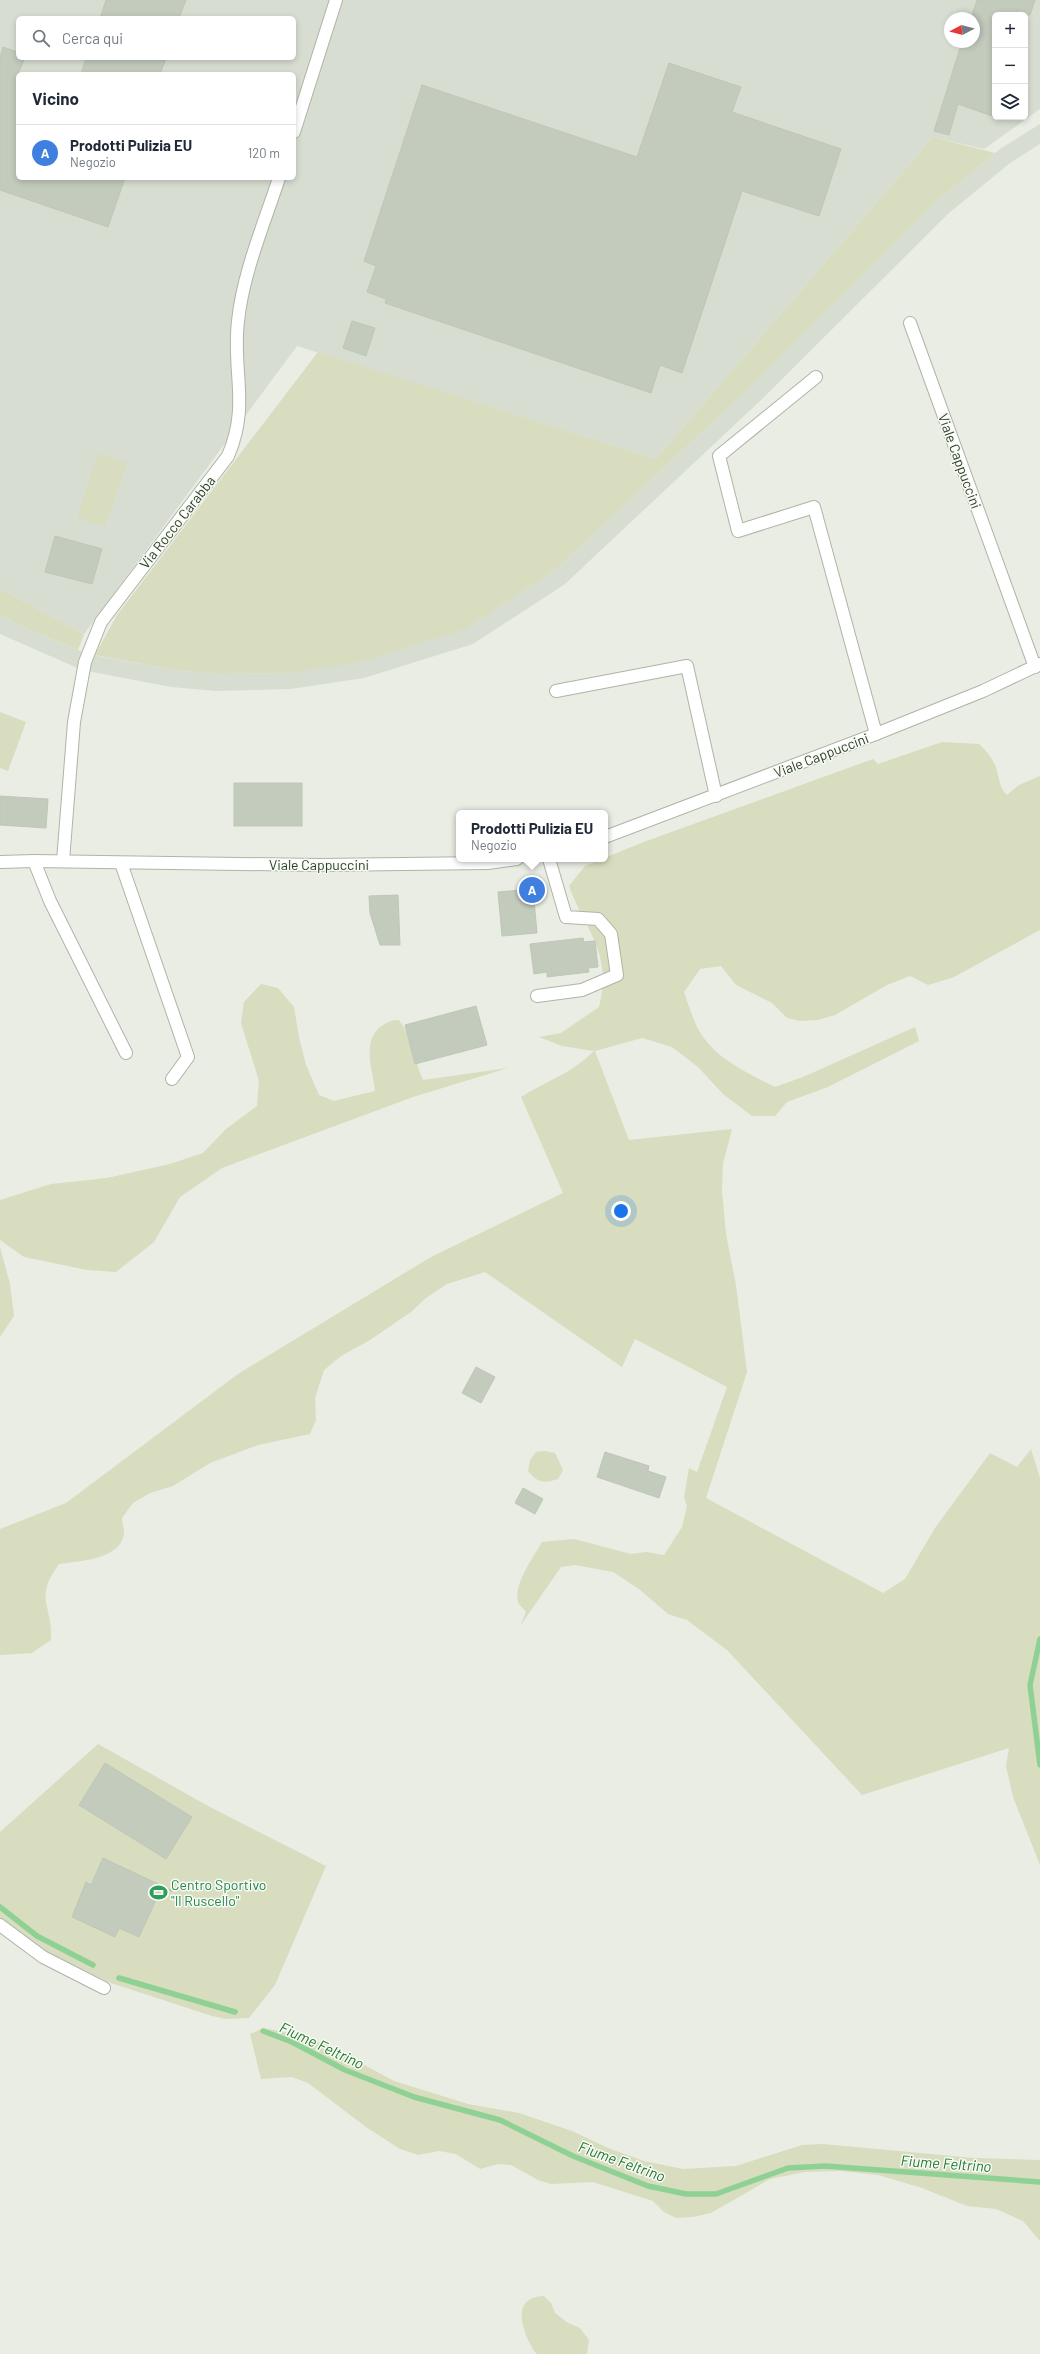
<!DOCTYPE html>
<html lang="it">
<meta charset="utf-8">
<style>
:root{--surface:#fff;--page:#f6f6f7;--text:#1f2937;--muted:#747a83;--line:#e0e1e3;--accent:#7c437d}
body{margin:0;font-family:Barlow,sans-serif;background:var(--page);color:var(--text)}
.controls{position:absolute;right:12px;top:12px;display:grid;overflow:hidden;border-radius:6px;box-shadow:0 2px 6px #0003}
.controls button{width:36px;height:36px;display:grid;place-items:center;padding:0;border:0;border-bottom:1px solid var(--line);background:var(--surface);color:var(--text);font:20px sans-serif}
.compass{position:absolute;left:944px;top:12px;width:36px;height:36px;border-radius:50%;background:var(--surface);box-shadow:0 2px 6px #0003;rotate:263deg}
.you{position:absolute;left:621px;top:1211px;width:14px;height:14px;margin:-10px;border:3px solid #fff;border-radius:50%;background:#1a73e8;box-shadow:0 0 0 6px #1a73e833}
.badge{display:grid;place-items:center;width:26px;height:26px;border-radius:50%;background:var(--accent);color:#fff;font-size:13px;font-weight:700}
.pin{position:absolute;translate:-50% -50%;border:2px solid #fff;box-shadow:0 1px 4px #0006}
.popup{position:absolute;left:456px;top:810px;width:152px;height:52px;box-sizing:border-box;display:grid;place-content:center;border-radius:6px;background:var(--surface);filter:drop-shadow(0 1px 3px #0005);font-size:13px;white-space:nowrap;color:var(--muted)}
.popup b{font-size:15px;color:var(--text)}
.popup::after{content:'';position:absolute;left:50%;top:100%;margin-left:-8px;border:8px solid transparent;border-top-color:var(--surface)}
.list{margin:0;padding:0;list-style:none}
h2{display:flex;justify-content:space-between;align-items:center;height:52px;margin:0;padding:0 16px;font-size:17px}
h2 small{font-size:13px;font-weight:400;color:var(--muted)}
.list li{display:grid;grid-template-columns:26px 1fr auto;gap:12px;align-items:center;box-sizing:border-box;height:56px;padding:0 16px;border-top:1px solid var(--line)}
.list b{display:block;font-size:15px;white-space:nowrap}
.list p{margin:0;font-size:13px;white-space:nowrap;color:var(--muted)}
.list em{font-size:13px;font-style:normal;color:var(--muted)}
.icon{flex:none;width:22px;height:22px;fill:none;stroke:currentColor;stroke-width:2;stroke-linecap:round;stroke-linejoin:round}
.map{position:relative;flex:none;width:1040px;height:2354px;overflow:hidden}
.search{position:absolute;background:var(--surface);box-shadow:0 2px 6px #0003;left:16px;top:16px;width:280px;height:44px;display:flex;align-items:center;gap:10px;box-sizing:border-box;padding:0 14px;border-radius:6px;color:var(--muted);font-size:15px}
.panel{position:absolute;background:var(--surface);box-shadow:0 2px 6px #0003;left:16px;top:72px;width:280px;height:108px;border-radius:6px}
.map>svg:first-child{display:block}
.built{fill:#d8ddd2;fill-rule:evenodd}
.green{fill:#d7ddbe}
.lines{fill:none;stroke-linecap:round;stroke-linejoin:round}
.stream{stroke:#8fd095;stroke-width:5.5}
.building{fill:#c3cbbd;stroke:#bec7b7}
.minor-casing{stroke:#adb5a7;stroke-width:14}
.minor{stroke:#fff;stroke-width:12}
.labels{text-anchor:middle;dominant-baseline:central;stroke-width:3;stroke-linejoin:round;paint-order:stroke}
.street-label{font-size:14px;fill:#2c3f24;stroke:#f8faf5}
.leisure-label{font-size:14px;fill:#27864d;stroke:#f8faf5;text-anchor:start}
.water-label{font-size:15px;font-style:italic;fill:#20792a;stroke:#f8faf5}
</style>
<div class="map">
<svg width="1040" height="2354" viewBox="0 0 1040 2354">
<rect width="100%" height="100%" fill="#e9ede4"/>
<!-- built -->
<g class="built">
<path d="M 0,0 L 1040,0 L 1040,109 L 984,149 L 933,137 L 656,459 L 297,346 L 84,634 L 0,589 ZM 995,15 L 1025,15 L 1025,117 L 995,117 ZM 18,18 L 294,18 L 294,58 L 18,58 ZM 950,18 L 974,18 L 974,42 L 950,42 ZM 18,74 L 294,74 L 294,178 L 18,178 Z"/>
<polygon points="1040,124 1040,144 1010,163 949,213 761,400 565,584 473,644 364,678 291,689 217,691 171,687 82,670 0,634 0,614 16,624 87,654 174,670 218,674 289,673 466,629 555,570 749,388 938,200 1000,149"/>
</g>
<!-- green -->
<g class="green">
<polygon points="933,137 995,153 938,200 749,388 555,570 466,629 360,662 289,673 218,674 174,670 95,655 117,615 318,352 656,459"/>
<polygon points="98,453 127,463 105,527 77,518"/>
<polygon points="0,589 84,634 78,650 16,624 0,614"/>
<polygon points="0,712 26,722 8,771 0,768"/>
<path d="M 942,742 L 979,744 C 986,750 991,757 995,765 C 999,775 999,788 1007,795 L 1019,785 L 1040,776 L 1040,930 L 954,977 L 928,985 L 910,976 L 887,985 L 835,1015 L 818,1020 L 800,1021 L 787,1018 L 772,1003 L 736,985 L 721,966 L 700,969 L 684,992 C 688,1004 692,1016 697,1027 C 713,1058 746,1072 775,1087 L 803,1077 L 915,1027 L 919,1041 L 828,1087 L 787,1102 L 775,1116 L 752,1116 L 723,1094 L 698,1067 L 672,1047 L 642,1038 L 595,1051 L 629,1140 L 732,1129 L 723,1163 L 722,1191 L 726,1234 L 736,1285 L 747,1372 L 706,1498 L 883,1593 L 905,1579 L 935,1528 L 990,1453 L 1017,1467 L 1031,1449 L 1040,1478 L 1040,1865 L 1013,1797 L 1006,1766 L 1009,1748 L 862,1795 L 727,1650 L 687,1620 L 668,1614 L 639,1589 L 613,1572 L 575,1565 L 561,1567 L 520,1626 L 526,1612 C 524,1609 519,1605 518,1602 C 513,1585 534,1556 542,1542 L 574,1539 L 631,1554 L 646,1552 L 664,1555 L 682,1527 L 687,1506 L 684,1497 L 689,1468 L 697,1472 L 727,1387 L 635,1339 L 622,1367 L 485,1272 L 447,1284 L 426,1298 L 411,1312 L 370,1340 L 341,1356 L 324,1370 L 315,1398 L 316,1420 L 310,1434 L 258,1445 L 210,1463 L 173,1486 L 150,1493 L 133,1503 L 122,1518 C 122,1522 124,1529 124,1534 C 120,1560 78,1561 59,1564 C 33,1600 53,1604 51,1640 L 32,1653 L 0,1655 L 0,1529 L 66,1503 L 238,1374 L 431,1257 L 563,1193 L 521,1097 C 548,1080 571,1074 594,1051 L 562,1046 L 539,1037 L 561,1033 L 599,1007 C 613,953 586,932 569,886 L 585,866 L 641,843 L 873,759 L 878,764 Z"/>
<path d="M 261,984 L 278,988 L 294,1007 L 299,1037 L 306,1065 L 319,1095 L 334,1101 L 375,1091 C 373,1071 362,1044 379,1028 C 385,1023 391,1020 399,1020 C 412,1037 414,1060 423,1080 L 508,1068 L 413,1097 L 222,1168 L 180,1197 L 154,1242 L 116,1272 L 87,1270 L 24,1257 L 0,1240 L 0,1200 L 51,1184 L 107,1178 L 170,1164 L 203,1153 L 226,1129 L 257,1106 L 259,1081 L 241,1023 L 244,1002 Z"/>
<polygon points="0,1247 10,1284 14,1316 0,1337"/>
<path d="M 545,1451 L 555,1453 L 563,1470 L 558,1479 C 543,1484 537,1482 528,1471 L 530,1460 L 536,1452 Z"/>
<polygon points="98,1744 208,1806 326,1866 275,1985 249,2018 226,2019 212,2016 111,1983 45,1951 0,1918 0,1832"/>
<polygon points="264,2028 293,2034 327,2045 394,2081 468,2104 519,2113 572,2131 608,2148 644,2161 683,2169 736,2166 802,2145 823,2144 974,2158 1040,2160 1040,2241 1023,2221 996,2209 967,2206 922,2188 878,2175 840,2171 805,2172 770,2179 711,2213 693,2217 676,2218 664,2212 653,2201 593,2182 551,2184 538,2180 511,2165 498,2164 480,2169 456,2154 439,2151 418,2155 400,2149 366,2127 308,2083 292,2077 261,2079 250,2034"/>
<path d="M 544,2296 L 551,2303 L 555,2313 L 568,2323 L 580,2328 L 589,2340 L 587,2354 L 537,2354 L 535,2352 C 523,2333 509,2297 544,2296 Z"/>
</g>
<g class="lines">
<!-- stream -->
<g class="stream">
<polyline points="1040,1639 1030,1685 1040,1765"/>
<polyline points="0,1907 37,1936 93,1965"/>
<polyline points="119,1978 235,2012"/>
<polyline points="263,2031 292,2042 345,2070 414,2097 500,2120 573,2156 648,2186 686,2194 716,2194 788,2168 825,2166 1040,2182"/>
</g>
</g>
<!-- building -->
<g class="building">
<polygon points="106,0 186,0 179,18 100,18"/>
<polygon points="977,0 1035,0 1030,15 995,15 995,117 958,104 949,135 934,131 962,42 974,42 974,18 971,18"/>
<polygon points="3,47 18,52 18,58 25,58 18,74 18,178 125,178 108,227 0,190 0,58"/>
<polygon points="86,58 166,58 160,74 81,74"/>
<polygon points="669,63 741,87 732,112 841,149 819,216 742,191 682,373 660,365 651,393 385,303 386,299 367,292 376,266 364,261 422,85 637,157"/>
<polygon points="352,321 375,328 366,356 343,348"/>
<polygon points="55,536 102,549 92,584 45,572"/>
<rect x="234" y="783" width="68" height="43"/>
<polygon points="0,796 48,799 46,828 0,825"/>
<polygon points="533,889 537,933 502,936 498,892"/>
<polygon points="398,895 400,945 380,945 370,913 369,896"/>
<polygon points="583,938 584,942 595,941 598,967 588,968 589,972 547,977 547,972 534,974 530,944"/>
<polygon points="476,1006 487,1045 415,1064 405,1025"/>
<polygon points="476,1367 495,1377 481,1403 462,1393"/>
<polygon points="605,1452 649,1466 648,1471 666,1477 659,1498 597,1477"/>
<polygon points="523,1488 543,1499 535,1514 515,1503"/>
<polygon points="105,1763 192,1817 166,1859 79,1805"/>
<polygon points="103,1858 173,1891 160,1891 139,1937 119,1928 115,1937 72,1917 86,1882 91,1885"/>
</g>
<g class="lines">
<defs>
<g id="minor">
<polyline points="294,132 336,0"/>
<polyline points="910,323 1035,667"/>
<polyline points="816,377 719,456 738,531 814,507 876,734"/>
<polyline points="556,691 687,666 716,796"/>
<polyline points="605,837 876,734 983,691 1040,664"/>
<polyline points="34,861 50,901 126,1053"/>
<path d="M 63,861 L 74,722 L 85,662 L 101,622 L 228,456 C 250,405 232,372 238,321 C 243,273 264,224 279,178"/>
<polyline points="0,862 34,861 318,865 488,863 517,859"/>
<polyline points="121,863 188,1057 172,1079"/>
<polyline points="537,996 582,990 617,975 611,934 598,919 566,917 549,859"/>
<polyline points="0,1925 43,1957 104,1988"/>
</g>
</defs>
<!-- minor casing -->
<use href="#minor" class="minor-casing"/>
<!-- minor -->
<use href="#minor" class="minor"/>
</g>
<!-- icons -->
<defs>
<symbol id="stadium-bare" viewBox="-9 -9 18 18"><path d="M0-5a6.5 5 0 1 0 0 10a6.5 5 0 1 0 0-10ZM-3.5-1.8h7v3.6h-7Z" fill="#2e9e5b" stroke="#f8faf5" stroke-width="2.5" paint-order="stroke"/></symbol>
</defs>
<g fill-rule="evenodd">
<use href="#stadium-bare" x="146" y="1880" width="25" height="25"/>
</g>
<g class="labels">
<!-- street labels -->
<g class="street-label">
<text transform="translate(960 461) rotate(70)">Viale Cappuccini</text>
<text transform="translate(177 522) rotate(-52)">Via Rocco Carabba</text>
<text transform="translate(821 755) rotate(-21)">Viale Cappuccini</text>
<text x="319" y="864">Viale Cappuccini</text>
</g>
<!-- leisure labels -->
<g class="leisure-label">
<text x="171" y="1884">Centro Sportivo<tspan x="171" dy="16">"Il Ruscello"</tspan></text>
</g>
<!-- water labels -->
<g class="water-label">
<text transform="translate(322 2045) rotate(25)">Fiume Feltrino</text>
<text transform="translate(622 2161) rotate(20)">Fiume Feltrino</text>
<text transform="translate(946 2163) rotate(4)">Fiume Feltrino</text>
</g>
</g>
</svg>
<div class="controls">
<button>+</button>
<button>−</button>
<button><svg class="icon" aria-label="layers" viewBox="0 0 24 24"><path d="M12 4l9 5-9 5-9-5zM3 14l9 5 9-5"/></svg></button>
</div>
<svg class="compass" viewBox="-18 -18 36 36"><path d="M0-13l5 13h-10z" fill="#e53935"/><path d="M0 13l5-13h-10z" fill="#747a83"/></svg>
<div class="you"></div>
<div class="pin badge" style="left:532px;top:890px;background:#3f7fe0">A</div>
<div class="popup"><b>Prodotti Pulizia EU</b>Negozio</div>
<div class="search"><svg class="icon" aria-label="search" viewBox="0 0 24 24"><circle cx="10" cy="10" r="6"/><path d="M15 15l6 6"/></svg>Cerca qui</div>
<section class="panel">
<h2>Vicino<small></small></h2>
<ul class="list">
<li><span class="badge" style="background:#3f7fe0">A</span><div><b>Prodotti Pulizia EU</b><p>Negozio</p></div><em>120 m</em></li>
</ul>
</section>
</div>
